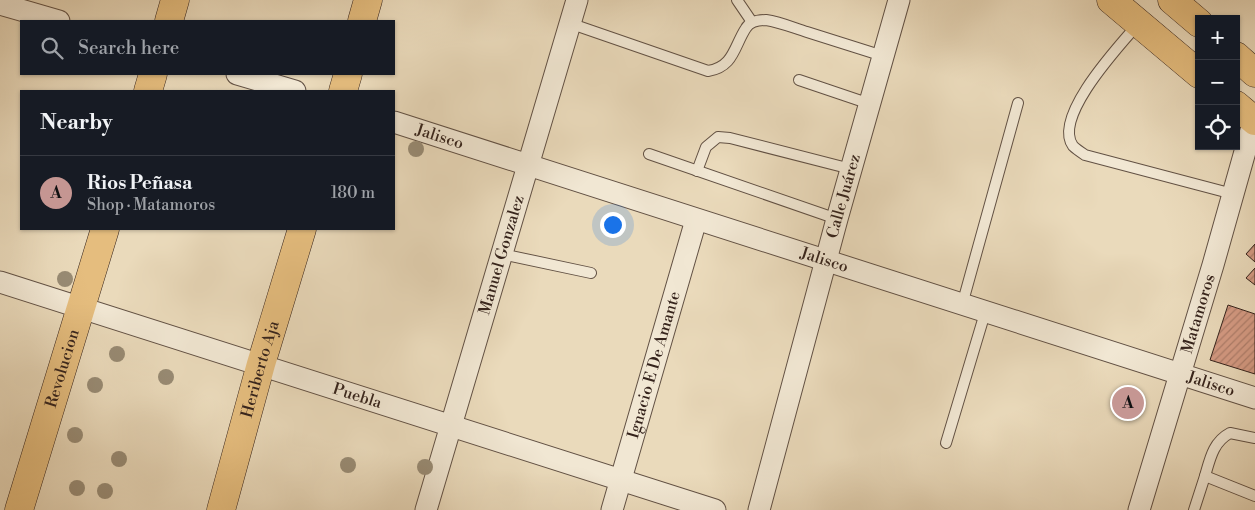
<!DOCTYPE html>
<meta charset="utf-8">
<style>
:root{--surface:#171b24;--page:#242831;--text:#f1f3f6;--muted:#9ea1a6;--line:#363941;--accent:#c59692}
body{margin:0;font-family:"Libre Bodoni",serif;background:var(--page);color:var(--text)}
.controls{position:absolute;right:15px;top:15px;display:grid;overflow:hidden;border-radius:0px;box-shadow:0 1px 4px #0004}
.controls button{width:45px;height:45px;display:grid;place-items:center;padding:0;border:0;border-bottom:1px solid var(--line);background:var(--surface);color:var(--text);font:25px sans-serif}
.you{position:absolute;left:612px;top:224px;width:18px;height:18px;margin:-12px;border:4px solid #fff;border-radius:50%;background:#1a73e8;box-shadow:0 0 0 8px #1a73e833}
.badge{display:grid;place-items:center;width:32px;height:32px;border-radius:50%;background:var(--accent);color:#111;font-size:16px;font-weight:700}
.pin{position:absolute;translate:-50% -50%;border:2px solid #fff;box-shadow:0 1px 5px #0006}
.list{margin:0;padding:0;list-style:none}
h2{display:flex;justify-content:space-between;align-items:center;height:65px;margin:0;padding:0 20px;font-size:21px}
h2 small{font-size:16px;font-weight:400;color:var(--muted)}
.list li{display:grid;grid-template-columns:32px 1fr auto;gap:15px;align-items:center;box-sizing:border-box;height:75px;padding:0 20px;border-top:1px solid var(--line)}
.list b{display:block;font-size:19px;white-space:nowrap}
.list p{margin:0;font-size:16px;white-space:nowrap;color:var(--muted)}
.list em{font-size:16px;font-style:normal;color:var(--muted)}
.icon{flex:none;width:28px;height:28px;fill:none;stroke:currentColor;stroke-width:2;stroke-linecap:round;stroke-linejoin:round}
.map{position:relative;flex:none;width:1255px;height:510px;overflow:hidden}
.search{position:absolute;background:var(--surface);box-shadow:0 1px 4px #0004;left:20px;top:20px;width:375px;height:55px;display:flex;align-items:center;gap:12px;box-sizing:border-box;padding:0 18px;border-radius:0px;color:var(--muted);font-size:19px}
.panel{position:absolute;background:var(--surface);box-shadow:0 1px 4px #0004;left:20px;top:90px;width:375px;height:140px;border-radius:0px}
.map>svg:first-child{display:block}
.building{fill:url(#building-hatch);stroke:#35231c}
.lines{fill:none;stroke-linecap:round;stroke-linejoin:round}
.lane-casing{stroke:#625144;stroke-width:12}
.street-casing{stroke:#625144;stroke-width:23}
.primary-casing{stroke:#35231c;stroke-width:29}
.lane{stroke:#f1e7d3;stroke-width:10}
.street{stroke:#f1e7d3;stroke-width:21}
.primary{stroke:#e5bd7e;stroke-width:28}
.tree{fill:#988b74}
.labels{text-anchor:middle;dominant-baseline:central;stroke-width:4.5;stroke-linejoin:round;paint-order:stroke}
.street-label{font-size:16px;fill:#35231c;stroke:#f1e7d3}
</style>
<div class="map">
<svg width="1255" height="510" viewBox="0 0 1255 510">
<defs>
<pattern id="building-hatch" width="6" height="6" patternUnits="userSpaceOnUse" patternTransform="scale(1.25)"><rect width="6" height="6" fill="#d59b84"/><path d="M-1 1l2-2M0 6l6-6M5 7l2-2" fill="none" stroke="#ae7e6b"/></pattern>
</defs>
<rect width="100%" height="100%" fill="#eadabb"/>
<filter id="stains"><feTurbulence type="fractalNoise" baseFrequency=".004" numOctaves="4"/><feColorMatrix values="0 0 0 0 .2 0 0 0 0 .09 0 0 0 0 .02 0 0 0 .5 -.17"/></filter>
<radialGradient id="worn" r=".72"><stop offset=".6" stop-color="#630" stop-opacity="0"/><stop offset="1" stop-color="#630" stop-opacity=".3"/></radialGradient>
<!-- building -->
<g class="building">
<polygon points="1255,244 1255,262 1246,254"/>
<polygon points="1255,268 1255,285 1246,278"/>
<polygon points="1228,305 1255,314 1255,374 1210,360"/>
</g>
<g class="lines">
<defs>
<g id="lane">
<polyline points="737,0 752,22"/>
<path d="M 569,23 L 708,71 C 734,67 734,46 746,28 C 750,21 759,20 766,20 C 780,22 794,28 807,32 C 832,40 858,48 883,56"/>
<path d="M 1138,24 C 1120,45 1052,117 1073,146 C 1076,149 1082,153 1085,155 L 1233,194"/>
<polyline points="799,80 870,104"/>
<polyline points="649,154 837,219"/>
<polyline points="697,171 706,147 718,137 730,138 851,169"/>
<polyline points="502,254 591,273"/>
<polyline points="962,305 1018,103"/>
<path d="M 1255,438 L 1230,433 C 1213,442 1210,459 1205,476 L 1255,496"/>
<polyline points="946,443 985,313"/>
<polyline points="1194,510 1205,476"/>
</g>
<g id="street">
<polyline points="0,4 59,21"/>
<polyline points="237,74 295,91"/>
<path id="s1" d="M 394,122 L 1255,398"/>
<path id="s2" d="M 0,282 L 715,510"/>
<path id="s3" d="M 426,510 L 577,0"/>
<path id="s4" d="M 612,510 L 696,220"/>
<path id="s5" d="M 759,510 L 837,219 L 899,0"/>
<path id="s6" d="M 1139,510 L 1213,265 L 1255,116"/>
</g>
<g id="primary">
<polyline points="1111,0 1199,74"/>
<polyline points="1172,0 1199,23"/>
<polyline points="169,21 175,0"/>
<polyline points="362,21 368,0"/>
<polyline points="1236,56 1255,73"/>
<polyline points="148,91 153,74"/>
<polyline points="343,91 348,74"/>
<polyline points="1236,105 1255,121"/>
<path id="s7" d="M 19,510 L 105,229"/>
<path id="s8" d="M 221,510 L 261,364 L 302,229"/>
</g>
</defs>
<!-- lane casing -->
<use href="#lane" class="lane-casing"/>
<!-- street casing -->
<use href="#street" class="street-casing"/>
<!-- primary casing -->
<use href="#primary" class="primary-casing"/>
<!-- lane -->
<use href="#lane" class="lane"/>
<!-- street -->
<use href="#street" class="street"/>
<!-- primary -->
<use href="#primary" class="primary"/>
</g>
<!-- trees -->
<g class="tree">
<circle cx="416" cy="149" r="8"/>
<circle cx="65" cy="279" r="8"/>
<circle cx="117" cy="354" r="8"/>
<circle cx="166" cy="377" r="8"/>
<circle cx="95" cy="385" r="8"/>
<circle cx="75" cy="435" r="8"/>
<circle cx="119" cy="459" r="8"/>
<circle cx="348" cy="465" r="8"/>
<circle cx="425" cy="467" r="8"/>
<circle cx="77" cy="488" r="8"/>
<circle cx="105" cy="491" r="8"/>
</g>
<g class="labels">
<!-- street labels -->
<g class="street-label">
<text stroke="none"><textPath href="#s1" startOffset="48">Jalisco</textPath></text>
<text stroke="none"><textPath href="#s5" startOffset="325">Calle Juárez</textPath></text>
<text stroke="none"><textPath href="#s3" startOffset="266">Manuel Gonzalez</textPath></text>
<text stroke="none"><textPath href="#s1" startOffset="452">Jalisco</textPath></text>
<text stroke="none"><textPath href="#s6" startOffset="205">Matamoros</textPath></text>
<text stroke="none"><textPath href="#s4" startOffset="151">Ignacio E De Amante</textPath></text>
<text stroke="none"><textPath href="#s7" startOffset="148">Revolucion</textPath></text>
<text stroke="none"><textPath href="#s8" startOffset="146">Heriberto Aja</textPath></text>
<text stroke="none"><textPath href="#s1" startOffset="858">Jalisco</textPath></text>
<text stroke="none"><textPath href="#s2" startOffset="375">Puebla</textPath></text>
</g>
</g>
<rect width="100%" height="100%" filter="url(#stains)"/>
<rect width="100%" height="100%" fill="url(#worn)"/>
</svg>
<div class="controls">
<button>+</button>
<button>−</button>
<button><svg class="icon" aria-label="locate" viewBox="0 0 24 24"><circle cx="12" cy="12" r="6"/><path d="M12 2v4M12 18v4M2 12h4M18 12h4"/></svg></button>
</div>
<div class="you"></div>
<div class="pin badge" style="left:1128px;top:403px">A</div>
<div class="search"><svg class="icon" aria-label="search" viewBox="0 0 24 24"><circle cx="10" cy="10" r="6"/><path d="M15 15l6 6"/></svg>Search here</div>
<section class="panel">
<h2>Nearby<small></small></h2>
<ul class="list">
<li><span class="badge">A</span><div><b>Rios Peñasa</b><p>Shop · Matamoros</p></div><em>180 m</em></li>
</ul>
</section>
</div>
